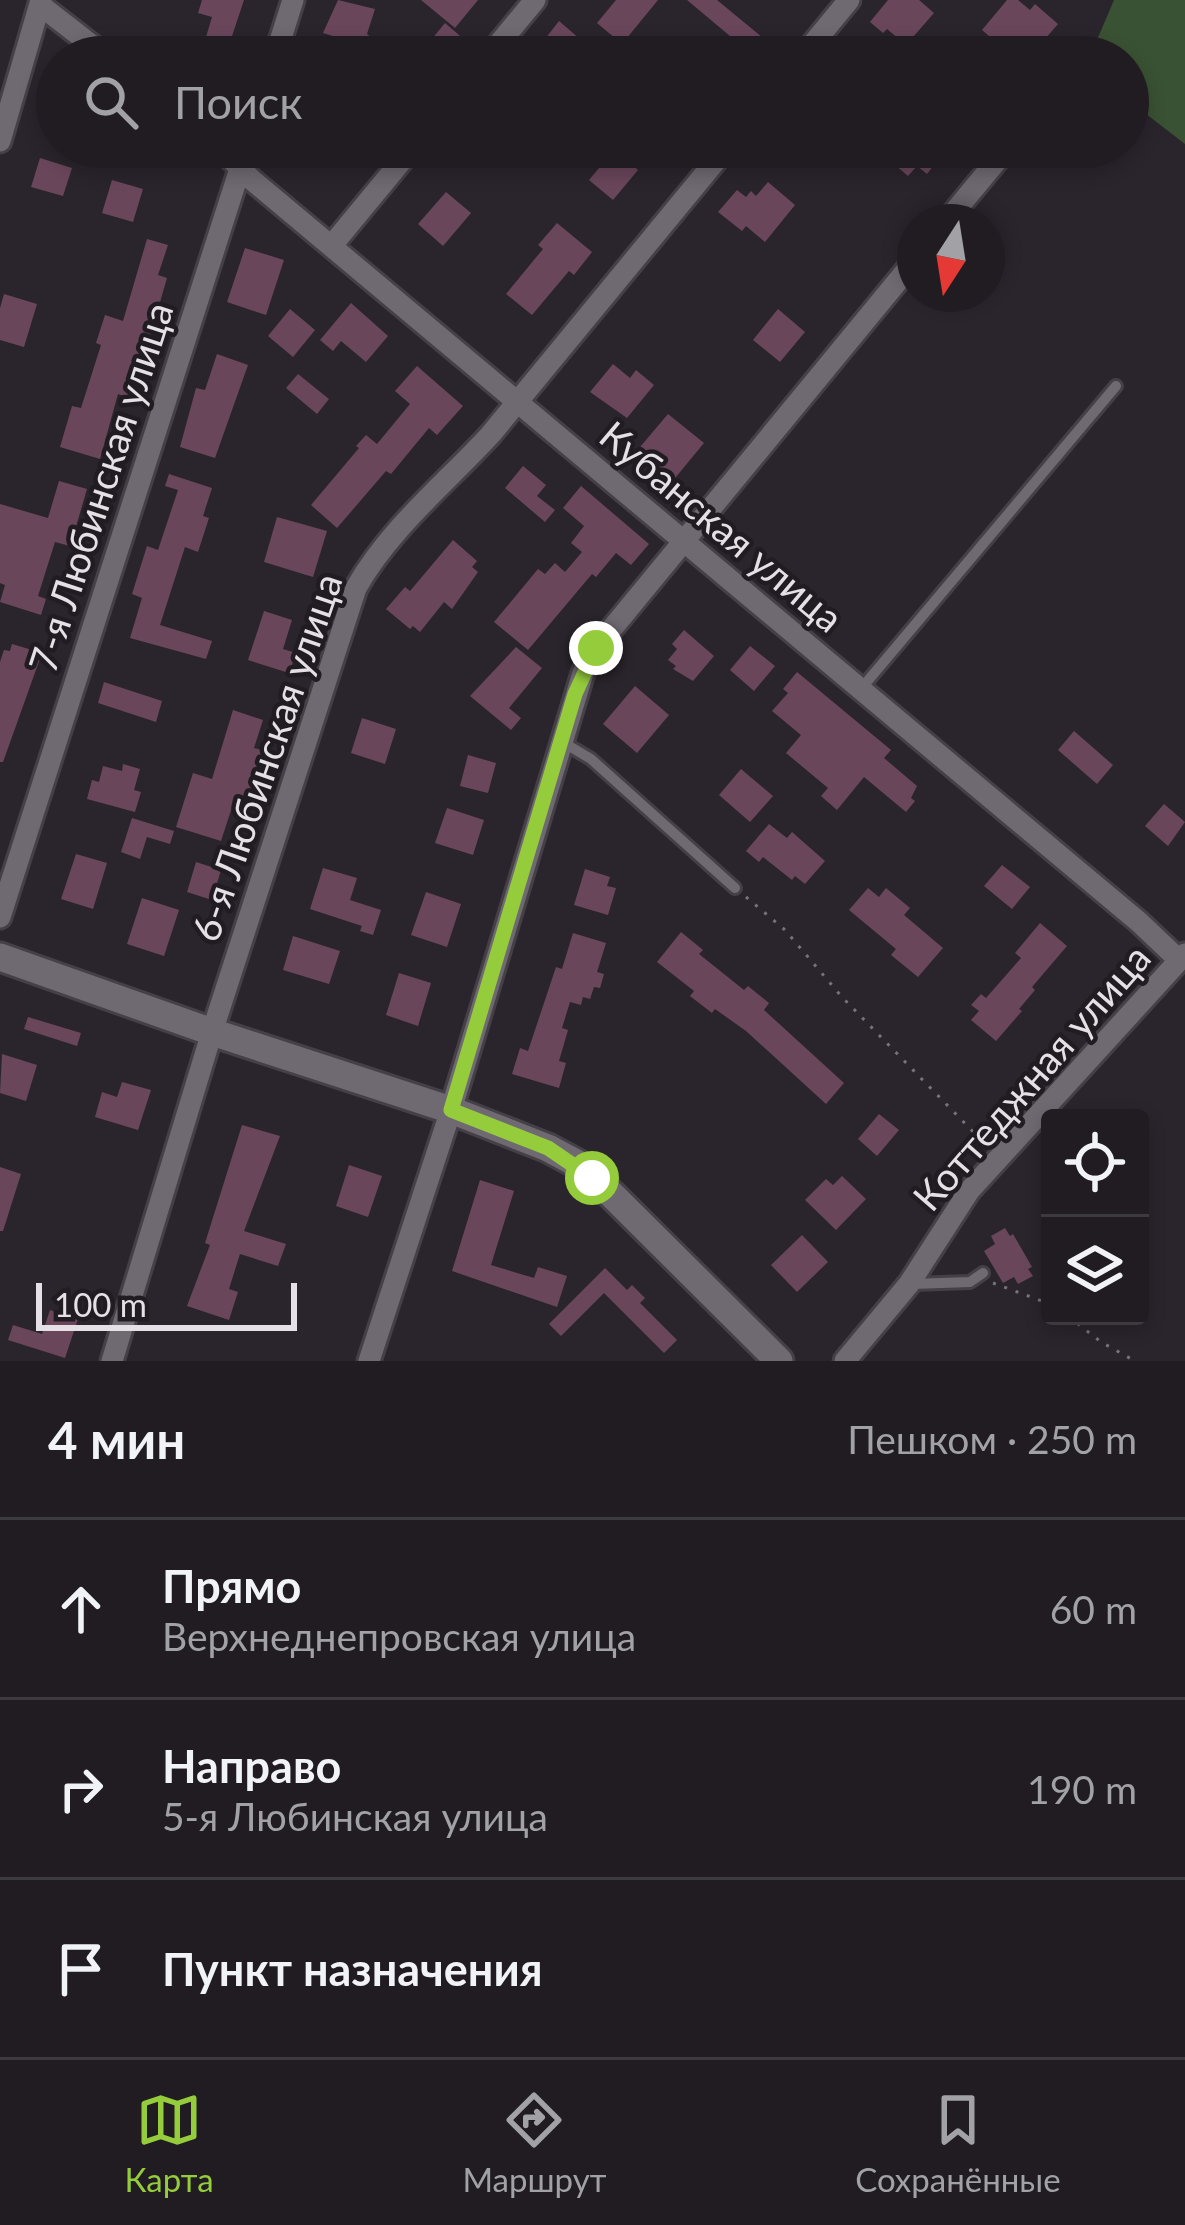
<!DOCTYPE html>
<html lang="ru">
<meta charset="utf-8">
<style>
:root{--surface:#201c21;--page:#28252a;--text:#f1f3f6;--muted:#a2a1a5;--line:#3d3a3f;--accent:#95cc3b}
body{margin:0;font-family:Lato,sans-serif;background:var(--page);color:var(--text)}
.controls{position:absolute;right:36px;bottom:36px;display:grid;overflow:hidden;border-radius:12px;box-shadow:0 6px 18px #0003}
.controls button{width:108px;height:108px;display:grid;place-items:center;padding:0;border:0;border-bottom:3px solid var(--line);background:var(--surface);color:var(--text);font:60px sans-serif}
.compass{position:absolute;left:897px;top:204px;width:108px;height:108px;border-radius:50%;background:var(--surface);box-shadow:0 6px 18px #0003;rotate:192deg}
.scale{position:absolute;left:36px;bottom:30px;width:261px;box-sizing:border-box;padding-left:12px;border:6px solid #e4e0e5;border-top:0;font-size:33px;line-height:42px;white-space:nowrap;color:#e4e0e5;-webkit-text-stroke:9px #211c22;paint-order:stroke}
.stop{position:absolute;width:36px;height:36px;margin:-27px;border:9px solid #95cc3b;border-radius:50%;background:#fff}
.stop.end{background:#95cc3b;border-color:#fff;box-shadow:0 3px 12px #0008}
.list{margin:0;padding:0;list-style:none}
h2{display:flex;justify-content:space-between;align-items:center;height:156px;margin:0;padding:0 48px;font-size:51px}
h2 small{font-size:39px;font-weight:400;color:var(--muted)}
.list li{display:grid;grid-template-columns:78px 1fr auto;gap:36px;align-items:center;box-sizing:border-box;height:180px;padding:0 48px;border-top:3px solid var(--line)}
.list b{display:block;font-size:45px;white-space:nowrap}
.list p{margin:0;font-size:39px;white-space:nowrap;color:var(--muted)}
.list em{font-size:39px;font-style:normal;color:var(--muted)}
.icon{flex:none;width:66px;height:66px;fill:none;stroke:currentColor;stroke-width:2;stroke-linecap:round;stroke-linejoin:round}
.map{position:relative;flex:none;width:1185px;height:1361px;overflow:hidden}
.search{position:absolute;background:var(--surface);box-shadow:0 6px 18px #0003;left:36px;right:36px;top:36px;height:132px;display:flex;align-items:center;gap:30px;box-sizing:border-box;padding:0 42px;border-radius:66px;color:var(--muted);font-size:45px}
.sheet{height:696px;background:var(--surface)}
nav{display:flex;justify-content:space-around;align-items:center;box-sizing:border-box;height:168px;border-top:3px solid var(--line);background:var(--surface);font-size:33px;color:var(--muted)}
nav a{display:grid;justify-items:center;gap:6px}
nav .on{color:var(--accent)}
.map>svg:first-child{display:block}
.green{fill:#3a5234}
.building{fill:#6a465b}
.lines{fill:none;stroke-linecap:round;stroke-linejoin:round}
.lane-casing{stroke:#454046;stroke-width:16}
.street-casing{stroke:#454046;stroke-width:27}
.secondary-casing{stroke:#454046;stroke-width:33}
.path{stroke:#787379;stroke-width:3;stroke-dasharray:3 9;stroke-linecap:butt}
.lane{stroke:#6f6971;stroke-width:10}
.street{stroke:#6f6971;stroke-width:21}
.secondary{stroke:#6f6971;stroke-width:27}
.route{stroke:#95cc3b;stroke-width:15}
.labels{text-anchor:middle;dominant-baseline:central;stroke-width:9;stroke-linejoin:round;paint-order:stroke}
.street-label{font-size:39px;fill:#e4e0e5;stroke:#211c22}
</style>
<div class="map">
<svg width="1185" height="1361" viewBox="0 0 1185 1361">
<rect width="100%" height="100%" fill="#2a252c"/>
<!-- green -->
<polygon class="green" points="1114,0 1185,0 1185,144 1128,100 1128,57 1099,57 1094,47"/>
<!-- building -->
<g class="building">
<polygon points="202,0 244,0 229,45 257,57 200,57 212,17 198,13"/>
<polygon points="338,0 375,9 367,34 390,54 323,33"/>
<polygon points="421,0 478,0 455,28"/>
<polygon points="616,0 658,0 622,44 597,23"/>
<polygon points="687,0 717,0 774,47 766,57 755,57"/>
<polygon points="888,0 919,0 934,13 906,45 887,29 883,33 870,22"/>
<polygon points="1007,0 1018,0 1030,10 1035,4 1058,24 1039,46 1036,43 1028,52 1018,44 1010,54 982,30"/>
<polygon points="559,21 587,45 577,57 569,57 558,48 550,57 531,57"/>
<polygon points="445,23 466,41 453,57 417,57"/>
<polygon points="874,147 955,147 938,168 934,165 927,174 917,166 908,176"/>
<polygon points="614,150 638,170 613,200 589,180"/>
<polygon points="40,158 72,168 63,196 31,187"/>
<polygon points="112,180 143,189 133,222 102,213"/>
<polygon points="768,182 795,205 765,242 746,226 742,231 718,212 737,190 746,197 751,191 756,196"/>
<polygon points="446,192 471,213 443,246 418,224"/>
<polygon points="557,223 592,252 574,275 569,271 532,315 506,294 543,249 538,245"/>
<polygon points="147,239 168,245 158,275 167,278 132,399 118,394 100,459 60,447 72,406 81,408 101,345 96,343 105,315 123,321"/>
<polygon points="245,248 284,260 266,315 227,302"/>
<polygon points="4,294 37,304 24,347 0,340 0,308"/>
<polygon points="351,303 388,336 366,362 341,341 333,351 320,340"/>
<polygon points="290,309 315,330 293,357 268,336"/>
<polygon points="778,309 805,332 780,362 753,340"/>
<polygon points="217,354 248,365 215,458 180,447 196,388 205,390"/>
<polygon points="613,364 630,378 636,370 654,385 627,418 590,392"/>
<polygon points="417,366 463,406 437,435 429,428 391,474 386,471 337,528 311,505 359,448 356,446 366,435 377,444 410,404 395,391"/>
<polygon points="298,374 329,399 317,414 286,388"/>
<polygon points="668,414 704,443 671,483 635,453"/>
<polygon points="523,466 546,485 537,496 555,510 545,522 505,488"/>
<polygon points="169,474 212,488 203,516 209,518 198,552 185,547 160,625 212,641 206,659 130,638 142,598 132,594 147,546 158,550 178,490 165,486"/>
<polygon points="59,481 87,489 75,530 86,533 81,549 55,542 38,596 46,599 41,615 0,602 5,585 0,583 0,504 48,518"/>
<polygon points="581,486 649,544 631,565 616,553 596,577 592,574 528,650 494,622 538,569 545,574 555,563 565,572 582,552 571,543 584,526 563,508"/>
<polygon points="277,517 327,531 313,577 264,562"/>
<polygon points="453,540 477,561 472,567 478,572 452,609 444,602 420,632 413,626 410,629 386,609 405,587 410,591"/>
<polygon points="264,611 292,620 283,649 296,653 289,673 248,660"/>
<polygon points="684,630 714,656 693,681 673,669 676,666 668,660 677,649 672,644"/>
<polygon points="12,644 42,653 3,762 0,762 0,662 4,650 10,651"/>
<polygon points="750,646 775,666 754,691 730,670"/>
<polygon points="516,647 542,668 509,708 521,718 511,730 470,696"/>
<polygon points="797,672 891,750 884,758 917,786 911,798 915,801 906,812 864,777 837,810 821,796 828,788 786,753 801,735 772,711 788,693 783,689"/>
<polygon points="104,682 162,701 156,722 98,703"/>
<polygon points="635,686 669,715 637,753 603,724"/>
<polygon points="233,710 263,720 254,748 262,750 252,780 265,784 259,802 236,795 221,841 176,827 193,773 212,779"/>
<polygon points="362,718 396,729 385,764 351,753"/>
<polygon points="1074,731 1113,765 1097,784 1058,750"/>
<polygon points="468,755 496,763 488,793 460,786"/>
<polygon points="123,764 140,769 134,790 141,792 135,812 87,799 92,780 99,782 103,766 122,771"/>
<polygon points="741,769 773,796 750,822 719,795"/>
<polygon points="1164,804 1185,822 1168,846 1145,826"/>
<polygon points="447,808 484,820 473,855 435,843"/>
<polygon points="132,818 174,831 170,844 147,837 140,859 121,852"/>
<polygon points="769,824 787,838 792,832 825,861 805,884 795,876 792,880 763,857 759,862 746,851"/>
<polygon points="76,854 107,863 93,909 61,899"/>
<polygon points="196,862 221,870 212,900 187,892"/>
<polygon points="1002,865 1030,887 1012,909 984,886"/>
<polygon points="323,868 357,878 350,900 381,910 373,935 360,931 362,926 310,909"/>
<polygon points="585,869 610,877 607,886 616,888 608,915 574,905"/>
<polygon points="868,888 879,897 886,888 910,908 904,915 943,948 918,977 891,955 896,949 849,910"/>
<polygon points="426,892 461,904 447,947 411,935"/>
<polygon points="142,898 179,910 164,956 127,944"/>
<polygon points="1040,923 1067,946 1032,987 1035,990 1019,1009 1022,1011 996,1041 971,1020 979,1011 971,1005 981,994 986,998 1021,958 1015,953"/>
<polygon points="681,932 703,950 699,954 744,990 748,986 769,1003 764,1010 844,1083 826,1104 746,1031 715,1009 712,1013 690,996 694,991 657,962"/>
<polygon points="573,933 606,943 597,972 604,974 600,988 594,987 590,999 583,997 581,1005 570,1002 562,1028 568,1030 559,1061 566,1063 559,1088 512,1074 520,1048 528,1051 556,967 562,969"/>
<polygon points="293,936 340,951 329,984 283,970"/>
<polygon points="399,973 431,983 418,1026 386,1015"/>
<polygon points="28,1017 81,1033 77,1046 24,1029"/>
<polygon points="2,1054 37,1065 26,1101 0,1093"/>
<polygon points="122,1082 151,1090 138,1130 95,1117 102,1092 117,1097"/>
<polygon points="879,1114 899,1130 877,1156 858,1139"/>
<polygon points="242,1125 280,1136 244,1231 286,1244 278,1266 240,1254 229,1289 238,1292 229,1320 187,1306 210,1245 205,1243"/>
<polygon points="349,1165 382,1176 368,1217 336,1206"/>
<polygon points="0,1167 21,1174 3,1231 0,1231"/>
<polygon points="842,1176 866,1199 836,1230 805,1200 826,1179 833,1185"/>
<polygon points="480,1180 514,1191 491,1265 534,1278 538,1267 567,1276 557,1307 452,1271"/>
<polygon points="1005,1228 1010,1236 1013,1234 1032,1267 1028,1269 1033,1276 1018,1284 1014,1277 1003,1283 984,1251 995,1244 991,1236"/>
<polygon points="802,1235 828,1262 797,1292 771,1265"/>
<polygon points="605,1268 627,1290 632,1285 645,1298 640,1303 677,1340 664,1353 604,1293 561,1336 549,1324"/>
<polygon points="50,1310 78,1319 65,1358 8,1340 13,1325 42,1334"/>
</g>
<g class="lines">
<defs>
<g id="lane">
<polyline points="860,690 1116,386"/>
<polyline points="564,743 591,759 735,888"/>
<polyline points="912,1284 970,1282 983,1273"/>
</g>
<g id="street">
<polyline points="40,5 107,57"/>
<polyline points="275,57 293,0"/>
<polyline points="488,57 535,0"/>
<polyline points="802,57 849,0"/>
<polyline points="0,141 41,0"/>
<polyline points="219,147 252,180 1139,922 1179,960"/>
<polyline points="946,222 1008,147"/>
<polyline points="333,244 413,147"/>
<polyline points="0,917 247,147"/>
<path d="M 112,1361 L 212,1032 L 356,588 C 390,528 445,484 491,434 L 727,147"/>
<polyline points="369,1361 451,1110 583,673 596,648 915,260"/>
<polyline points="845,1361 909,1284 969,1191 1185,954"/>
</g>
<polyline id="secondary" points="0,957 212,1032 451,1110 548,1148 576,1163 611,1194 779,1361"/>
</defs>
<!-- lane casing -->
<use href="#lane" class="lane-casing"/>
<!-- street casing -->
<use href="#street" class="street-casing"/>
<!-- secondary casing -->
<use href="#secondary" class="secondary-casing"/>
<!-- path -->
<g class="path">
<polyline points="746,897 785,930 842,997 985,1144"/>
<polyline points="993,1283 1050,1304"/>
<polyline points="1068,1316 1101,1342 1135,1361"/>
</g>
<!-- lane -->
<use href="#lane" class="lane"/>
<!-- street -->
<use href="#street" class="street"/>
<!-- secondary -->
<use href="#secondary" class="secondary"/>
</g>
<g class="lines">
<!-- route -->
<polyline class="route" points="592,1178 548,1148 451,1110 575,694 596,648"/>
</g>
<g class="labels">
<!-- street labels -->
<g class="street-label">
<text transform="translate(100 487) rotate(-72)">7-я Любинская улица</text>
<text transform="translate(722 526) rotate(40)">Кубанская улица</text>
<text transform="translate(266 757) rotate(-71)">6-я Любинская улица</text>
<text transform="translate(1031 1077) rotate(-49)">Коттеджная улица</text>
</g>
</g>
</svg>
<div class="controls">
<button><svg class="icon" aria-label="locate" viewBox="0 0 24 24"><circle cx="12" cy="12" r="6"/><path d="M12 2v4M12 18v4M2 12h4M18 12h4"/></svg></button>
<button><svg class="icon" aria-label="layers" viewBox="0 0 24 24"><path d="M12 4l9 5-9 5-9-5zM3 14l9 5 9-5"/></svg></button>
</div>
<svg class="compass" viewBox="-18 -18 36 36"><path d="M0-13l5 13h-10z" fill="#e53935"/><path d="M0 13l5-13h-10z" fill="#a2a1a5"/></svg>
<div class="scale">100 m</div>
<div class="stop" style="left:592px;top:1178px"></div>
<div class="stop end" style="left:596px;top:648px"></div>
<div class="search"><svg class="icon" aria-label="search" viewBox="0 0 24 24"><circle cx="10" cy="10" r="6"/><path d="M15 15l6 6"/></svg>Поиск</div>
</div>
<section class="sheet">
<h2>4 мин<small>Пешком · 250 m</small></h2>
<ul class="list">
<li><svg class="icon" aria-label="ahead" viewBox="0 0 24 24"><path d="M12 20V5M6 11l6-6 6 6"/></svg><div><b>Прямо</b><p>Верхнеднепровская улица</p></div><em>60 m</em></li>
<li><svg class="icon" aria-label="right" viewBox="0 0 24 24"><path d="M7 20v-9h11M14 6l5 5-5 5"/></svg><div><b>Направо</b><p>5-я Любинская улица</p></div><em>190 m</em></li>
<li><svg class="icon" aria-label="arrive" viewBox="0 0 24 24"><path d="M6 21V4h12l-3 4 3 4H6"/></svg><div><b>Пункт назначения</b></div></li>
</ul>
</section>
<nav>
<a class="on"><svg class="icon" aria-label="map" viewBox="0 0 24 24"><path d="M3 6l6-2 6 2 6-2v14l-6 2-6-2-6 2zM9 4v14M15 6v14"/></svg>Карта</a>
<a><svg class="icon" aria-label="directions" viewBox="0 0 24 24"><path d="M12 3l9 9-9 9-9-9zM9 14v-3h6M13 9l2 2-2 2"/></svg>Маршрут</a>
<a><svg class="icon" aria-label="saved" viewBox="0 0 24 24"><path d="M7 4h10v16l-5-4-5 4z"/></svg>Сохранённые</a>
</nav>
